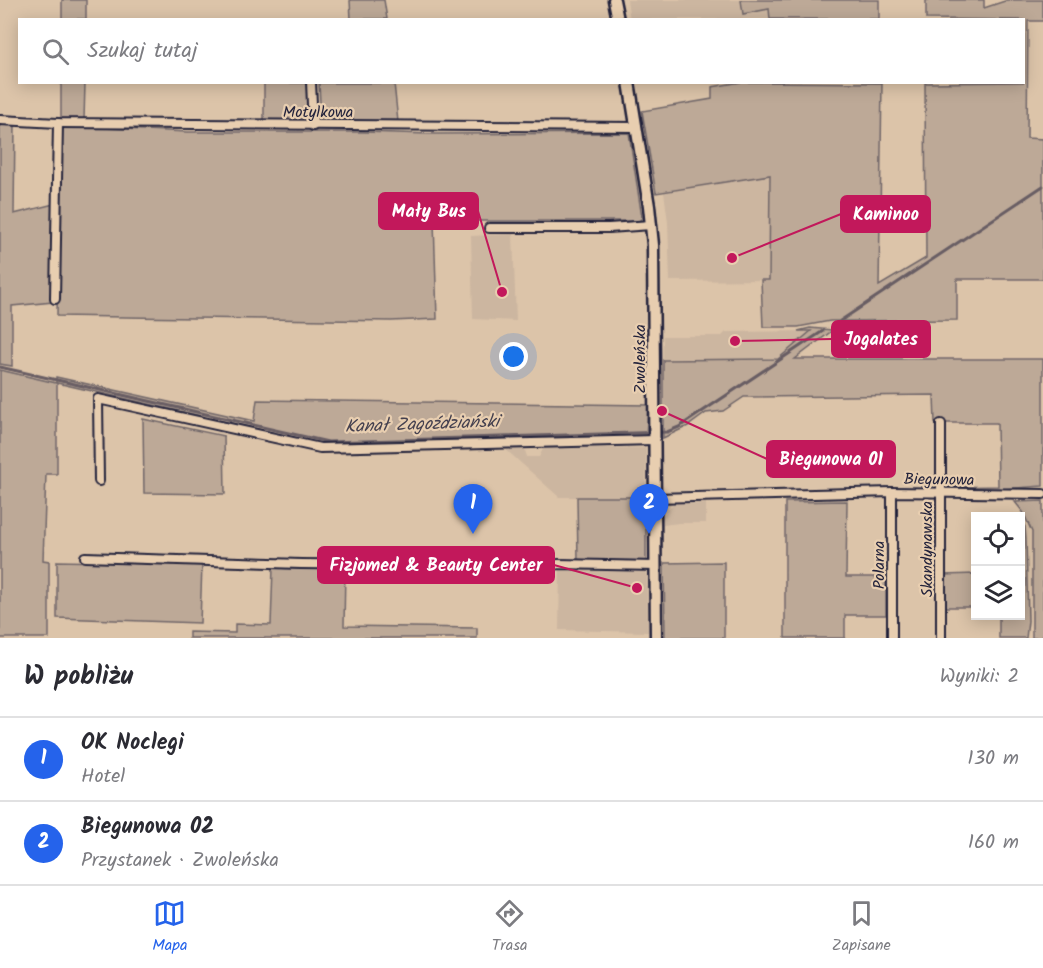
<!DOCTYPE html>
<html lang="pl">
<meta charset="utf-8">
<style>
:root{--surface:#fff;--page:#f7f7f7;--text:#2b2b33;--muted:#7c7c81;--line:#e1e1e2;--accent:#2563eb}
body{margin:0;font-family:Kalam,sans-serif;background:var(--page);color:var(--text)}
.controls{position:absolute;right:18px;bottom:18px;display:grid;overflow:hidden;border-radius:0px;box-shadow:0 3px 15px #0003}
.controls button{width:54px;height:54px;display:grid;place-items:center;padding:0;border:0;border-bottom:2px solid var(--line);background:var(--surface);color:var(--text);font:30px sans-serif}
.you{position:absolute;left:514px;top:357px;width:21px;height:21px;margin:-15px;border:4px solid #fff;border-radius:50%;background:#1a73e8;box-shadow:0 0 0 9px #1a73e833}
.badge{display:grid;place-items:center;width:39px;height:39px;border-radius:50%;background:var(--accent);color:#fff;font-size:20px;font-weight:700}
.pin{position:absolute;translate:-50% -50px;filter:drop-shadow(0 2px 3px #0008)}
.pin::after{content:'';position:absolute;top:32px;width:21px;height:18px;background:inherit;clip-path:polygon(0 0,100% 0,50% 100%)}
.list{margin:0;padding:0;list-style:none}
h2{display:flex;justify-content:space-between;align-items:center;height:78px;margin:0;padding:0 24px;font-size:26px}
h2 small{font-size:20px;font-weight:400;color:var(--muted)}
.list li{display:grid;grid-template-columns:39px 1fr auto;gap:18px;align-items:center;box-sizing:border-box;height:84px;padding:0 24px;border-top:2px solid var(--line)}
.list b{display:block;font-size:22px;white-space:nowrap}
.list p{margin:0;font-size:20px;white-space:nowrap;color:var(--muted)}
.list em{font-size:20px;font-style:normal;color:var(--muted)}
.icon{flex:none;width:33px;height:33px;fill:none;stroke:currentColor;stroke-width:2;stroke-linecap:round;stroke-linejoin:round}
.map{position:relative;flex:none;width:1043px;height:638px;overflow:hidden}
.search{position:absolute;background:var(--surface);box-shadow:0 3px 15px #0003;left:18px;right:18px;top:18px;height:66px;display:flex;align-items:center;gap:15px;box-sizing:border-box;padding:0 21px;border-radius:0px;color:var(--muted);font-size:22px}
.sheet{height:246px;background:var(--surface)}
nav{display:flex;justify-content:space-around;align-items:center;box-sizing:border-box;height:84px;border-top:2px solid var(--line);background:var(--surface);font-size:16px;color:var(--muted)}
nav a{display:grid;justify-items:center;gap:3px}
nav .on{color:var(--accent)}
.map>svg:first-child{display:block}
.built{fill:#ccb6a0}
.green{fill:#bda997;stroke:#706669;stroke-width:1.5}
.lines{fill:none;stroke-linecap:round;stroke-linejoin:round}
.stream{stroke:#675d64;stroke-width:3}
.street-casing{stroke:#22223b;stroke-width:12}
.secondary-casing{stroke:#22223b;stroke-width:15}
.street{stroke:#e8ceb0;stroke-width:8}
.secondary{stroke:#e8ceb0;stroke-width:10}
.labels{text-anchor:middle;dominant-baseline:central;stroke-width:4.5;stroke-linejoin:round;paint-order:stroke}
.street-label{font-size:16px;fill:#22223b;stroke:#e8ceb0}
.water-label{font-size:18px;font-style:italic;fill:#44404f;stroke:#e8ceb0}
.leader{fill:none;stroke:#c2185b;stroke-width:2}
.callout-dot{fill:#c2185b;stroke:#e8ceb0;stroke-width:2}
.callout{fill:#c2185b;stroke:#c2185b;stroke-width:2}
.callout-label{font-size:18px;text-anchor:middle;font-weight:bold;fill:#fff}
</style>
<div class="map">
<svg width="1043" height="638" viewBox="0 0 1043 638">
<rect width="100%" height="100%" fill="#dcc4a9"/>
<filter id="ink" filterUnits="userSpaceOnUse"><feTurbulence type="fractalNoise" baseFrequency=".0167" numOctaves="2"/><feDisplacementMap in="SourceGraphic" scale="12" xChannelSelector="R" yChannelSelector="G"/><feConvolveMatrix kernelMatrix="1 2 1 2 8 2 1 2 1" color-interpolation-filters="sRGB"/></filter>
<g filter="url(#ink)">
<!-- built -->
<g class="built">
<polygon points="627,0 741,0 743,14 770,9 770,19 630,19"/>
<polygon points="770,175 769,280 670,281 668,222 664,192"/>
<polygon points="513,234 516,321 473,319 471,236"/>
<polygon points="812,331 778,359 663,360 663,336 722,336 726,332"/>
<polygon points="503,447 524,447 527,457 539,457 544,447 646,448 646,497 559,497"/>
<polygon points="706,503 706,523 679,523 663,525 663,516 673,504"/>
<polygon points="560,567 647,569 648,632 559,630"/>
</g>
<!-- green -->
<g class="green">
<rect x="62" y="0" width="24" height="19"/>
<polygon points="350,0 384,0 387,19 351,19"/>
<polygon points="741,0 879,0 879,19 770,19 769,9 743,14"/>
<polygon points="926,0 984,0 984,8 1008,0 1043,0 1043,21 1028,21 1027,138 1043,139 1043,279 957,279 957,320 830,321 798,327 763,327 761,280 769,280 770,175 656,193 642,111 712,99 712,87 741,82 882,83 879,286 926,258 925,83 1024,82 1024,20 926,19"/>
<polygon points="61,83 85,83 84,120 61,120"/>
<polygon points="264,83 307,83 309,121 264,121"/>
<polygon points="319,83 394,83 398,122 321,122"/>
<polygon points="0,123 15,123 14,214 54,204 53,302 12,306 12,366 0,364"/>
<polygon points="60,126 188,132 364,132 429,134 629,133 642,218 639,221 434,221 437,319 391,321 57,316"/>
<polygon points="810,328 833,330 795,359 1043,359 1043,486 973,491 945,490 944,481 946,481 949,487 998,486 997,423 935,423 934,395 744,397 723,411 706,413 688,426 663,438 663,360 778,359 811,331 798,331"/>
<polygon points="0,370 56,383 56,377 254,421 257,400 648,405 646,436 323,444 57,383 57,474 46,474 43,560 49,561 49,638 0,638"/>
<polygon points="143,419 224,436 225,494 144,493"/>
<polygon points="577,497 646,497 646,562 578,561"/>
<polygon points="847,501 846,577 886,577 886,615 845,615 845,638 785,638 785,502"/>
<polygon points="1043,501 1043,638 1032,638 1032,532 1023,512 1015,502"/>
<polygon points="1020,517 1025,527 1026,540 1028,621 1026,638 999,638 999,616 1020,616"/>
<polygon points="57,561 202,564 200,623 57,618"/>
<polygon points="724,562 724,638 665,638 664,563"/>
<polygon points="273,568 345,570 344,626 477,628 477,638 189,638 189,632 235,633 235,624 271,625"/>
<polygon points="975,574 975,607 945,607 944,575"/>
</g>
<g class="lines">
<!-- stream -->
<g class="stream">
<polyline points="840,321 1043,186"/>
<polyline points="0,367 328,442 667,432 679,427 823,331"/>
</g>
<defs>
<g id="street">
<polyline points="311,82 313,126"/>
<polyline points="0,120 58,123 637,127"/>
<polyline points="489,228 609,228 651,225"/>
<polyline points="55,299 58,123"/>
<polyline points="941,424 941,638"/>
<polyline points="99,481 98,399 320,448 655,440"/>
<polyline points="655,498 892,492 1043,494"/>
<polyline points="85,557 301,564 550,567 558,564 656,566"/>
<polyline points="892,638 892,492"/>
</g>
<g id="secondary">
<polyline points="614,0 618,20"/>
<polyline points="629,82 649,206 653,245 656,638"/>
</g>
</defs>
<!-- street casing -->
<use href="#street" class="street-casing"/>
<!-- secondary casing -->
<use href="#secondary" class="secondary-casing"/>
<!-- street -->
<use href="#street" class="street"/>
<!-- secondary -->
<use href="#secondary" class="secondary"/>
</g>
</g>
<g class="labels">
<!-- street labels -->
<g class="street-label">
<text x="318" y="112">Motylkowa</text>
<text transform="translate(640 359) rotate(-90)">Zwoleńska</text>
<text transform="translate(939 480) rotate(1)">Biegunowa</text>
<text transform="translate(927 549) rotate(-90)">Skandynawska</text>
<text transform="translate(879 565) rotate(-90)">Polarna</text>
</g>
<!-- water labels -->
<g class="water-label">
<text transform="translate(422 425) rotate(-2)">Kanał Zagoździański</text>
</g>
</g>
<!-- callouts -->
<path class="leader" d="M502 292L478 211M732 258L841 214M735 341L832 339M662 411L767 459M637 588L554 565"/>
<g class="callout-dot">
<circle cx="502" cy="292" r="6"/>
<circle cx="732" cy="258" r="6"/>
<circle cx="735" cy="341" r="6"/>
<circle cx="662" cy="411" r="6"/>
<circle cx="637" cy="588" r="6"/>
</g>
<g class="callout">
<rect x="379" y="193" width="99" height="36" rx="6"/>
<rect x="841" y="196" width="89" height="36" rx="6"/>
<rect x="832" y="321" width="98" height="36" rx="6"/>
<rect x="767" y="441" width="128" height="36" rx="6"/>
<rect x="318" y="547" width="236" height="36" rx="6"/>
</g>
<g class="callout-label">
<text x="429" y="217">Mały Bus</text>
<text x="886" y="220">Kaminoo</text>
<text x="881" y="345">Jogalates</text>
<text x="831" y="465">Biegunowa 01</text>
<text x="436" y="571">Fizjomed &amp; Beauty Center</text>
</g>
</svg>
<div class="controls">
<button><svg class="icon" aria-label="locate" viewBox="0 0 24 24"><circle cx="12" cy="12" r="6"/><path d="M12 2v4M12 18v4M2 12h4M18 12h4"/></svg></button>
<button><svg class="icon" aria-label="layers" viewBox="0 0 24 24"><path d="M12 4l9 5-9 5-9-5zM3 14l9 5 9-5"/></svg></button>
</div>
<div class="you"></div>
<div class="pin badge" style="left:473px;top:534px">1</div>
<div class="pin badge" style="left:649px;top:534px">2</div>
<div class="search"><svg class="icon" aria-label="search" viewBox="0 0 24 24"><circle cx="10" cy="10" r="6"/><path d="M15 15l6 6"/></svg>Szukaj tutaj</div>
</div>
<section class="sheet">
<h2>W pobliżu<small>Wyniki: 2</small></h2>
<ul class="list">
<li><span class="badge">1</span><div><b>OK Noclegi</b><p>Hotel</p></div><em>130 m</em></li>
<li><span class="badge">2</span><div><b>Biegunowa 02</b><p>Przystanek · Zwoleńska</p></div><em>160 m</em></li>
</ul>
</section>
<nav>
<a class="on"><svg class="icon" aria-label="map" viewBox="0 0 24 24"><path d="M3 6l6-2 6 2 6-2v14l-6 2-6-2-6 2zM9 4v14M15 6v14"/></svg>Mapa</a>
<a><svg class="icon" aria-label="directions" viewBox="0 0 24 24"><path d="M12 3l9 9-9 9-9-9zM9 14v-3h6M13 9l2 2-2 2"/></svg>Trasa</a>
<a><svg class="icon" aria-label="saved" viewBox="0 0 24 24"><path d="M7 4h10v16l-5-4-5 4z"/></svg>Zapisane</a>
</nav>
